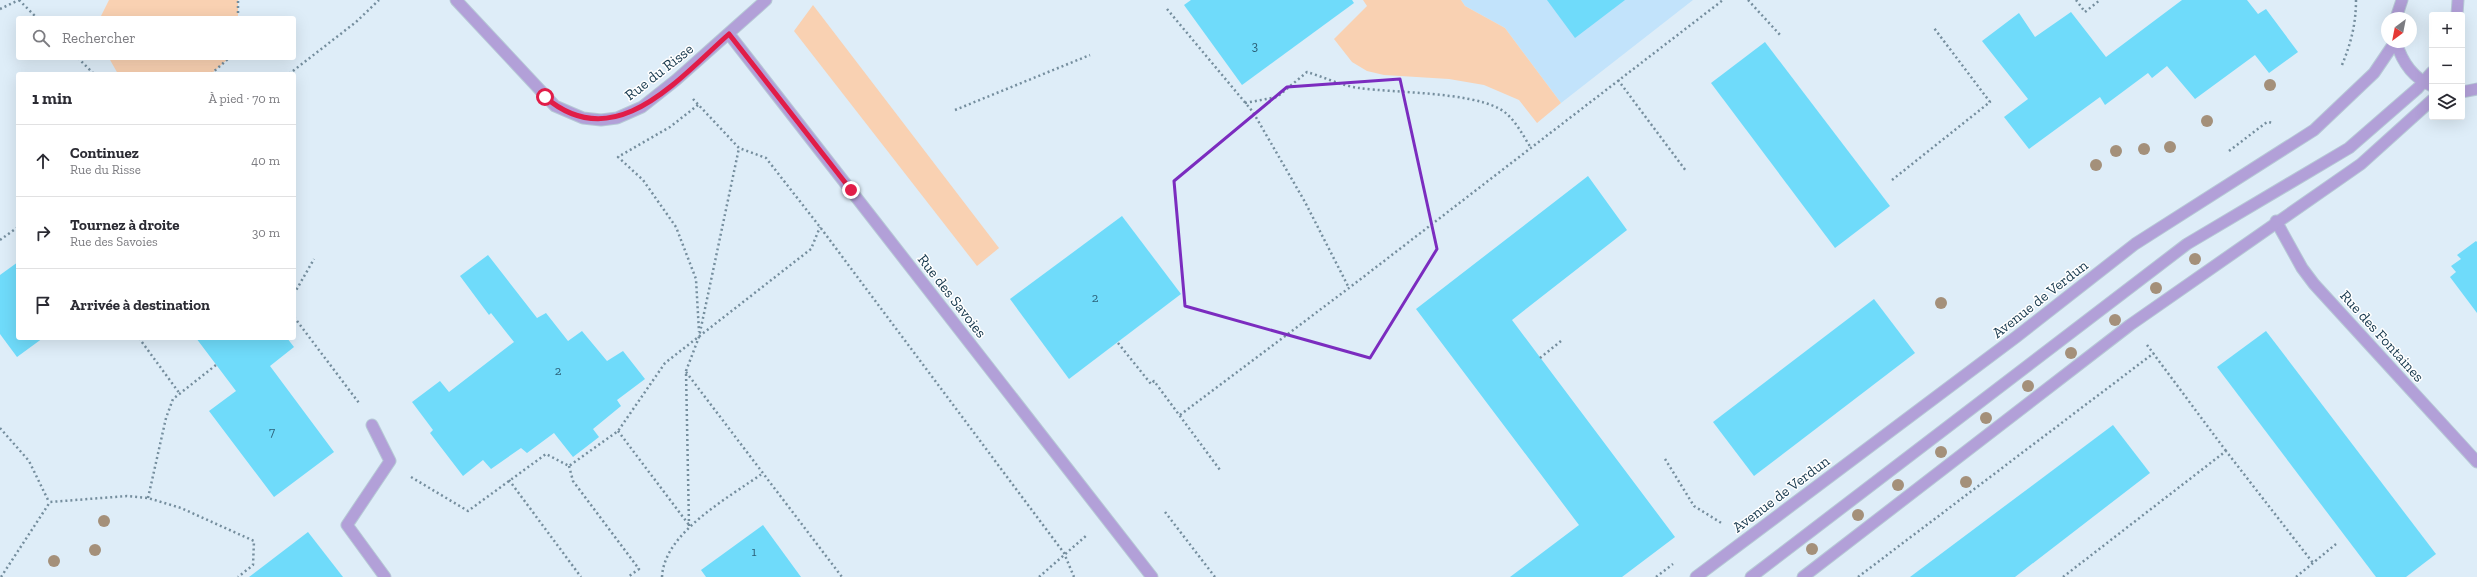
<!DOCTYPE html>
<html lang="fr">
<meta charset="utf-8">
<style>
:root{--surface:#fff;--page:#f7f7f7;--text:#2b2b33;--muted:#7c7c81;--line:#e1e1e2}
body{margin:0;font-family:"Zilla Slab",serif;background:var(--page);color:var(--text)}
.controls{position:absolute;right:12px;top:12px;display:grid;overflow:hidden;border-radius:4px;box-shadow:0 4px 16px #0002}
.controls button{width:36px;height:36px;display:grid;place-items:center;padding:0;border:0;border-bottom:1px solid var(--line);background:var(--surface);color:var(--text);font:20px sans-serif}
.compass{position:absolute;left:2381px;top:12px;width:36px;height:36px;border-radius:50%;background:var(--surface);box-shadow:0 4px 16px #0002;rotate:212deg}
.stop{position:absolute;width:12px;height:12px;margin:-9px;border:3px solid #e11d48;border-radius:50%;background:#fff}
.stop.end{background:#e11d48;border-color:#fff;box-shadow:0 1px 4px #0008}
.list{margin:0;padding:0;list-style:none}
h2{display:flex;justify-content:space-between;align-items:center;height:52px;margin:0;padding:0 16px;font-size:17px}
h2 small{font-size:13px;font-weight:400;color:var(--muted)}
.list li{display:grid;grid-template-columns:26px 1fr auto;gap:12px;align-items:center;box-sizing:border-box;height:72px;padding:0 16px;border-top:1px solid var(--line)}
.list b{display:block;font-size:15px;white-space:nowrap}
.list p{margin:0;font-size:13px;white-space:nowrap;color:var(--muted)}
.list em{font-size:13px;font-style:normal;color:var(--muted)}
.icon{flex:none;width:22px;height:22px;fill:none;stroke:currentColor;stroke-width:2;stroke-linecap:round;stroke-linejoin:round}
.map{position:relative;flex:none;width:2477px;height:577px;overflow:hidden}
.search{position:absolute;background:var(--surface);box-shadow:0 4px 16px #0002;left:16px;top:16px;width:280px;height:44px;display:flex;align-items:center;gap:10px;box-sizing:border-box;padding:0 14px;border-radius:4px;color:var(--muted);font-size:15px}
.panel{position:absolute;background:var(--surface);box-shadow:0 4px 16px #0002;left:16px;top:72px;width:280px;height:268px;border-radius:4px}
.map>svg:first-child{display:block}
.built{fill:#c2e3fb}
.green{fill:#f9d1b2}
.building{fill:#6fdbfa}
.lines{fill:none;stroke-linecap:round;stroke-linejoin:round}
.service-casing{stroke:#b6c9d6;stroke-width:13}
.pedestrian-casing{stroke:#b6c9d6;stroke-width:13}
.minor-casing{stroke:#b6c9d6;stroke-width:13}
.tertiary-casing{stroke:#b6c9d6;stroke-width:13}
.path{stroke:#758e9e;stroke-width:2.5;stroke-dasharray:2 3;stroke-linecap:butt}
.service{stroke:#b2a0d8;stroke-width:11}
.pedestrian{stroke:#b2a0d8;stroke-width:11}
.minor{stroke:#b2a0d8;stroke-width:11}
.tertiary{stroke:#b2a0d8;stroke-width:11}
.tree{fill:#a4907a}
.route{stroke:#e11d48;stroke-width:5}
.marked{fill:none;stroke:#7b2cbf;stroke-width:3;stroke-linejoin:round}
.labels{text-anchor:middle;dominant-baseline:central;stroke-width:3;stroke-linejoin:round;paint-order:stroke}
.number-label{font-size:13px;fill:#2c6078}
.street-label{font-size:15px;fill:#15374c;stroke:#fff}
</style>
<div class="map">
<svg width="2477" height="577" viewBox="0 0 2477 577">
<rect width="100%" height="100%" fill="#deedf8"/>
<!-- built -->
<polygon class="built" points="1461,0 1693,0 1561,103 1505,28 1465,6"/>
<!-- green -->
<g class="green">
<polygon points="109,0 238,0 238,18 100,18"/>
<polygon points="1363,0 1461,0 1465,6 1505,28 1561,103 1537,123 1519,100 1484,85 1449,79 1384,75 1367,71 1352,62 1334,39 1367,6"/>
<polygon points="813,5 999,248 977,266 794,31"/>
<polygon points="109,58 229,58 211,74 118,74"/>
</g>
<!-- building -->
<g class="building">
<polygon points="1191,0 1352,0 1354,3 1242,85 1184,5"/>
<polygon points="1547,0 1625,0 1575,38"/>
<polygon points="2182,0 2247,0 2258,14 2266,9 2298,52 2269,73 2255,55 2195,99 2167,66 2152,78 2148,73 2105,105 2100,97 2029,149 2004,117 2028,99 1982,41 2019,13 2035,37 2071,12 2106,57"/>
<polygon points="1765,42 1890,206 1835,248 1711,83"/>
<polygon points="1588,176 1627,230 1512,320 1675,537 1622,577 1510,577 1579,525 1416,309"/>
<polygon points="1122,216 1181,294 1069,379 1010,299"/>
<polygon points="2476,241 2477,242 2477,313 2450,277 2456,272 2451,266 2461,259 2457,255"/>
<polygon points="488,255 537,318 546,313 568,341 582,331 607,361 623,351 645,379 617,400 621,406 593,429 599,437 573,457 554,433 527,453 521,448 491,469 483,460 463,476 430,433 433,430 412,402 440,381 449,392 514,342 491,313 489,315 460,276"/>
<polygon points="18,262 18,338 43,338 17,357 0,334 0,275"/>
<polygon points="1874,299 1915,353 1754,476 1713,422"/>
<polygon points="2266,331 2436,554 2406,577 2376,577 2217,367"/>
<polygon points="196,338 287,338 294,347 270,366 334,452 274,497 209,411 236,391"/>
<polygon points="2113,425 2150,473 2015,577 1910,577"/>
<polygon points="763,525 801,577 706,577 701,570"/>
<polygon points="308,532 343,577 249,577"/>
</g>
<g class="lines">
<defs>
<g id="service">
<polyline points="2457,15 2458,0"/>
<polyline points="1751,577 2187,244 2349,148 2418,88 2432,72"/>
</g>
<polyline id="pedestrian" points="372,425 390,461 347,525 385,577"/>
<g id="minor">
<polyline points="456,0 555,106 583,118 601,120 617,118 642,107 676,80 766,0"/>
<polyline points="729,34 1152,577"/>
<polyline points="2276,221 2302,268 2314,284 2477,462"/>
</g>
<g id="tertiary">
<polyline points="2396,18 2402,0"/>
<path d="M 2396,42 C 2402,62 2413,78 2432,86"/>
<polyline points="2462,92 2477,89"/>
<polyline points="1696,577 2016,337 2135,244 2314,130 2374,73 2395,42"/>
<polyline points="1803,577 2130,325 2361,164 2432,100"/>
</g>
</defs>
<!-- service casing -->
<use href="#service" class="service-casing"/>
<!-- pedestrian casing -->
<use href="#pedestrian" class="pedestrian-casing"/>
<!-- minor casing -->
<use href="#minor" class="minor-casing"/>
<!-- tertiary casing -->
<use href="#tertiary" class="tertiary-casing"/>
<!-- path -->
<g class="path">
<polyline points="19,0 37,18"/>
<polyline points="1748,0 1781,36"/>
<polyline points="2076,0 2085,12 2100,0"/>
<polyline points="0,9 19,0"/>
<polyline points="1167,9 1253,112 1305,202 1349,288"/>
<polyline points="238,18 238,0"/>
<polyline points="78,58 94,74"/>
<path d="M 2342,65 C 2351,43 2356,24 2356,0"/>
<polyline points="211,74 229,58"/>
<polyline points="289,74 356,22 379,0"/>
<polyline points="1618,80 1686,171"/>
<polyline points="693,99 739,148 766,158 820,227 1064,553 1074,577"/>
<path d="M 1245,103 L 1277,97 L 1307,72 C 1324,77 1342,86 1359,88 C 1397,93 1466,92 1498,108 C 1513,115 1522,134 1531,148"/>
<polyline points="698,105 670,127 618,157 643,180 676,227 696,279 699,332"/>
<polyline points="955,110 1090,55"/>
<polyline points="2229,151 2267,122 2274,123"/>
<polyline points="1892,180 1990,102 1934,28"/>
<polyline points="0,240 18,227"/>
<polyline points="294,294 314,259"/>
<polyline points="294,317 359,403"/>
<polyline points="139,338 180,394"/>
<polyline points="1118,343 1151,384 1154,381 1220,470"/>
<polyline points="2147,345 2226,451"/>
<polyline points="1540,358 1561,341"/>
<polyline points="686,372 842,577"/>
<polyline points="1180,415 1349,288 1723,0"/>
<polyline points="0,428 29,461 49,502"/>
<polyline points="618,431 689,525"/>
<polyline points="1665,459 1694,506 1723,524"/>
<polyline points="569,466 573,481 639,569 628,577"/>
<polyline points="411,477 468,511 546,454 569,466 618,431 665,363 811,249 820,227"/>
<polyline points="509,480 581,577"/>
<polyline points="148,498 166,418 173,399 216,365"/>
<polyline points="1165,512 1215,577"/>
<polyline points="689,526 686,371 699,337 739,148"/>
<polyline points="1,577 50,502 127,496 148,498 181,508 254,541 253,565 238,577"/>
<path d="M 662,577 C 664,532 730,497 763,473"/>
<polyline points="1039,577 1087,535"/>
<polyline points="1656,577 1673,564"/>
<polyline points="1858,577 2154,353"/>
<polyline points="2063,577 2226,451 2313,563"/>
<polyline points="2296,577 2336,544"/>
</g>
<!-- service -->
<use href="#service" class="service"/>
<!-- pedestrian -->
<use href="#pedestrian" class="pedestrian"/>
<!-- minor -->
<use href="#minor" class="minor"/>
<!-- tertiary -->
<use href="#tertiary" class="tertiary"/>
</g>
<!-- trees -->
<g class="tree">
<circle cx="2270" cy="85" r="6"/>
<circle cx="2207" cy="121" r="6"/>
<circle cx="2170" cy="147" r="6"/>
<circle cx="2144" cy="149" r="6"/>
<circle cx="2116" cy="151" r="6"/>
<circle cx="2096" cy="165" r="6"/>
<circle cx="2195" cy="259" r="6"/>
<circle cx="2156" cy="288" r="6"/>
<circle cx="1941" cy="303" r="6"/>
<circle cx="2115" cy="320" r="6"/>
<circle cx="2071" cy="353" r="6"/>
<circle cx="2028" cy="386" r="6"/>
<circle cx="1986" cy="418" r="6"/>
<circle cx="1941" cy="452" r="6"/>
<circle cx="1966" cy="482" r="6"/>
<circle cx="1898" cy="485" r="6"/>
<circle cx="1858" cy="515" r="6"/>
<circle cx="104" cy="521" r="6"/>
<circle cx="1812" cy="549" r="6"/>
<circle cx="95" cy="550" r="6"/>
<circle cx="54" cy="561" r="6"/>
</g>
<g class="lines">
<!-- route -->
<path class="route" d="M 545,97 C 615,157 678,79 729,34 L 851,190"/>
</g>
<!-- marked area -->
<path class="marked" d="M 1400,79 L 1437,249 L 1370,358 L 1185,306 L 1174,181 L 1287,87 Z"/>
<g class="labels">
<!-- number labels -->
<g class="number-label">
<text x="1255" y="45">3</text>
<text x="1095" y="297">2</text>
<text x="558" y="370">2</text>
<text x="272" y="431">7</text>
<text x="754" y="551">1</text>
</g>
<!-- street labels -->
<g class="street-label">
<text transform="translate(659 72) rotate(-38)">Rue du Risse</text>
<text transform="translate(952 296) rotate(52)">Rue des Savoies</text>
<text transform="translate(2040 299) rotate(-38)">Avenue de Verdun</text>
<text transform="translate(2382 336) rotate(48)">Rue des Fontaines</text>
<text transform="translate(1781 494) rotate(-37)">Avenue de Verdun</text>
</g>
</g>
</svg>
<div class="controls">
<button>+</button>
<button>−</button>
<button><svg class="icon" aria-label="layers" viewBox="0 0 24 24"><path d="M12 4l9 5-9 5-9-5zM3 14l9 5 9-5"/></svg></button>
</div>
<svg class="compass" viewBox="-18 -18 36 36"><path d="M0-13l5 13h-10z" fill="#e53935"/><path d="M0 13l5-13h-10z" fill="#7c7c81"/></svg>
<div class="stop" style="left:545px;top:97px"></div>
<div class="stop end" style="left:851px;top:190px"></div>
<div class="search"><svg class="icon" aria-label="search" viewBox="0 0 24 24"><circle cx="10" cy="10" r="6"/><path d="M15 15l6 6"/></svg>Rechercher</div>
<section class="panel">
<h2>1 min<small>À pied · 70 m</small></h2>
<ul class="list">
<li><svg class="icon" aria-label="ahead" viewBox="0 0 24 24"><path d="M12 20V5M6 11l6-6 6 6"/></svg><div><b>Continuez</b><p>Rue du Risse</p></div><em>40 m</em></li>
<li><svg class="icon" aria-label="right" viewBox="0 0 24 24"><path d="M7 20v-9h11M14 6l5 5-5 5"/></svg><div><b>Tournez à droite</b><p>Rue des Savoies</p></div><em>30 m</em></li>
<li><svg class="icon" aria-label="arrive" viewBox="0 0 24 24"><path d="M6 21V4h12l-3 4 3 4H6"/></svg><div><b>Arrivée à destination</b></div></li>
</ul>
</section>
</div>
